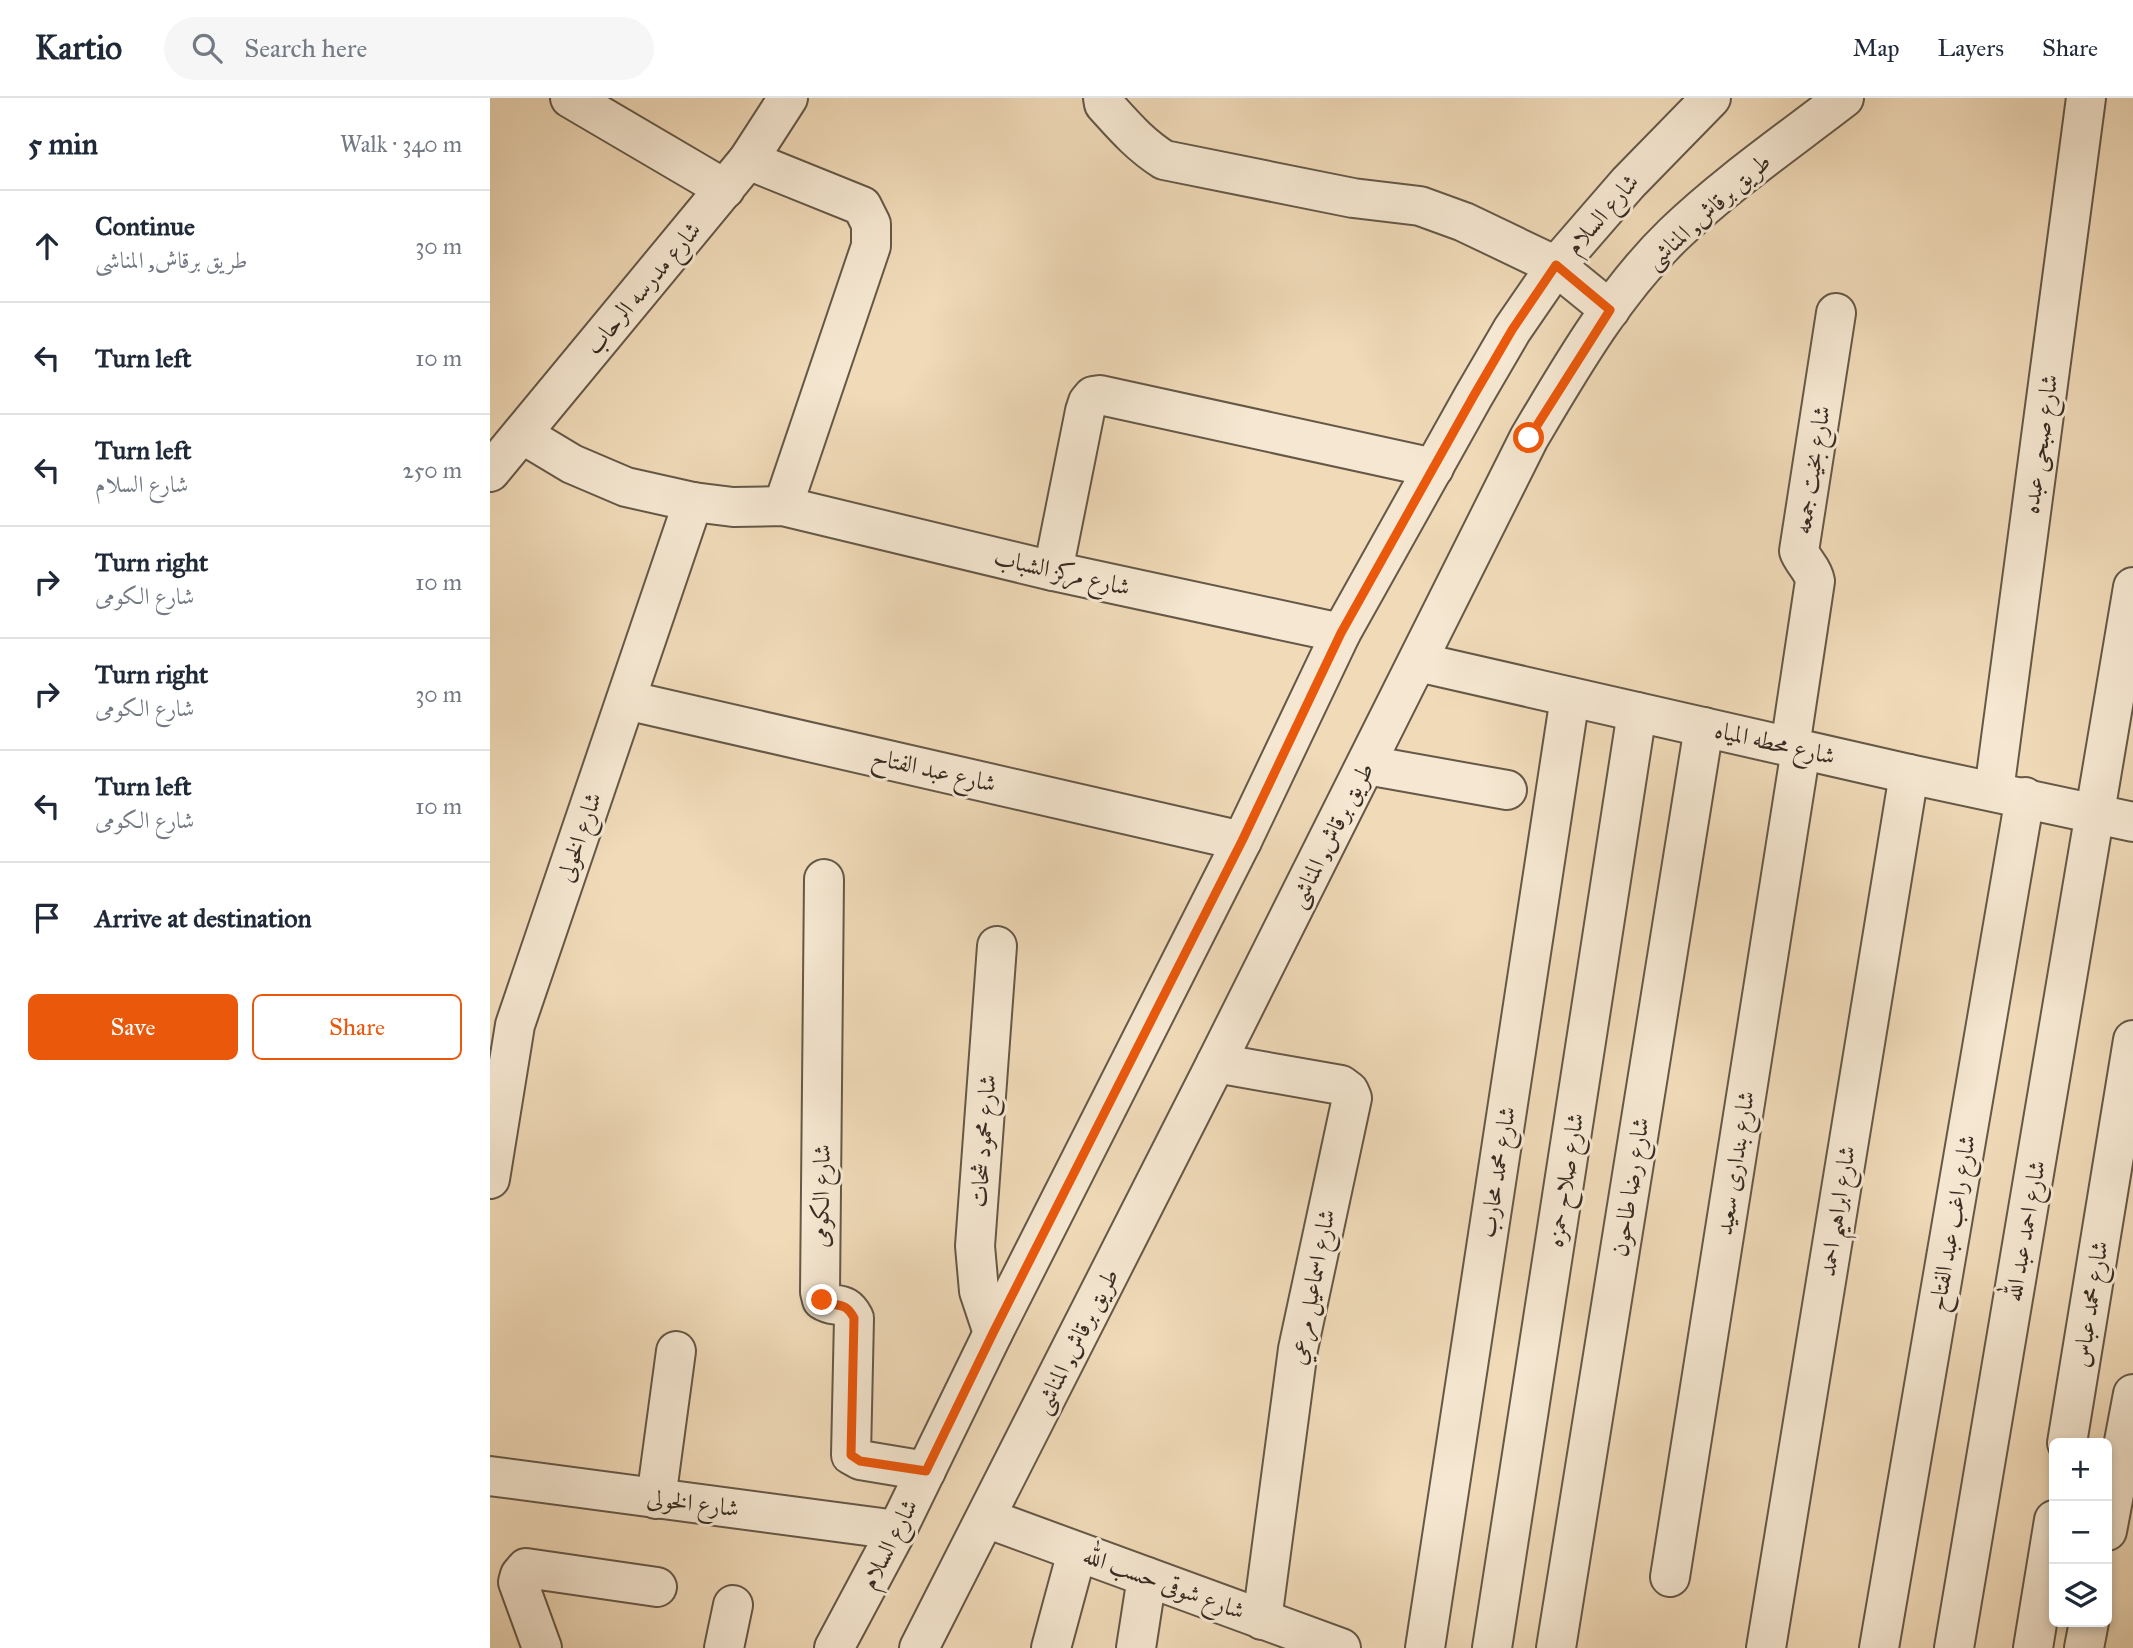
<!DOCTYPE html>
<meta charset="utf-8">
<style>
:root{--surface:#fff;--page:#f6f6f7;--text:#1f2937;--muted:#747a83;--line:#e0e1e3;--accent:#ea580c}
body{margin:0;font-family:"IM FELL Great Primer",Amiri,serif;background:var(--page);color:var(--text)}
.controls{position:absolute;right:21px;bottom:21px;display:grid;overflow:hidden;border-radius:10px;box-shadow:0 4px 10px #0003}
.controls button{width:63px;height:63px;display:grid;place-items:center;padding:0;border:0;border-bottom:2px solid var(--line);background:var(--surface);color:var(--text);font:35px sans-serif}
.stop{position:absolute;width:21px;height:21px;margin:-16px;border:5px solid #ea580c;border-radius:50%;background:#fff}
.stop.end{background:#ea580c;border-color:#fff;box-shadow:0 2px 7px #0008}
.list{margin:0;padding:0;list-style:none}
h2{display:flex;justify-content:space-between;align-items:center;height:91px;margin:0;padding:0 28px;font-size:30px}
h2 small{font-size:23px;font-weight:400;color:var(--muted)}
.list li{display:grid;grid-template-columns:46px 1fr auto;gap:21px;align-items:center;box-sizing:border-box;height:112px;padding:0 28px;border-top:2px solid var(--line)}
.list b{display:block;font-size:26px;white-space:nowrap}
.list p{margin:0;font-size:23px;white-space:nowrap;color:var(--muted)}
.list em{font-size:23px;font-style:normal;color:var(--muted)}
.actions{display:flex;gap:14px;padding:21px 28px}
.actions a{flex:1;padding:16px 0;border:2px solid var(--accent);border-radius:10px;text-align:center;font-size:24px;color:var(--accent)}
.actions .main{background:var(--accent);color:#fff}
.icon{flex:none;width:38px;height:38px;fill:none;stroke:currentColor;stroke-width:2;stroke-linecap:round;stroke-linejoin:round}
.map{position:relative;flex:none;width:1643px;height:1550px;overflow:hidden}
header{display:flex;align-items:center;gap:42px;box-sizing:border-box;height:98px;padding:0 35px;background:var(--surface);border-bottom:2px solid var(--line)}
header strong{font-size:33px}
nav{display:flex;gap:38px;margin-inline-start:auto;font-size:24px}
.search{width:490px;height:63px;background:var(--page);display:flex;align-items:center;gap:18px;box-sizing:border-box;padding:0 24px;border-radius:38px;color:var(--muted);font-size:26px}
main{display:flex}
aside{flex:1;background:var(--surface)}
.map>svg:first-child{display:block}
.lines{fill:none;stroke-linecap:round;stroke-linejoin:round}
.minor-casing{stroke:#655848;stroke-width:42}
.minor{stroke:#f5e7d1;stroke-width:38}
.route{stroke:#ea580c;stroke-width:9}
.labels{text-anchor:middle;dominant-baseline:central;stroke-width:6;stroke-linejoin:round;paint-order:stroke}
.street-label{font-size:24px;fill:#372c22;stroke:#f5e7d1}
</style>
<header>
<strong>Kartio</strong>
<div class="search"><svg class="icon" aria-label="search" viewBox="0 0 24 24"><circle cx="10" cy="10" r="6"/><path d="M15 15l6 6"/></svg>Search here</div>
<nav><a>Map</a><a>Layers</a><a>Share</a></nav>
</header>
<main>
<aside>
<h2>5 min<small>Walk · 340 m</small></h2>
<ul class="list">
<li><svg class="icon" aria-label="ahead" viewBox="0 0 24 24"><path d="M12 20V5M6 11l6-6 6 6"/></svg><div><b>Continue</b><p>طريق برقاش, المناشى</p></div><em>30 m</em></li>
<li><svg class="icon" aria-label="left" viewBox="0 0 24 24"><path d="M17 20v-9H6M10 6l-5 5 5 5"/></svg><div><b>Turn left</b></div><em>10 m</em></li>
<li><svg class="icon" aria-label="left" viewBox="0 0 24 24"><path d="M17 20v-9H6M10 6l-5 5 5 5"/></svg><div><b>Turn left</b><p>شارع السلام</p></div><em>250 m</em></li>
<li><svg class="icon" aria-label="right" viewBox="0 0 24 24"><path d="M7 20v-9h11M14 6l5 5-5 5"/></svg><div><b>Turn right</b><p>شارع الكومى</p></div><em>10 m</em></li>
<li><svg class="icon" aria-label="right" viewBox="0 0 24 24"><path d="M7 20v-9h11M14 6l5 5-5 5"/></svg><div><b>Turn right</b><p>شارع الكومى</p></div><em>30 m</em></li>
<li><svg class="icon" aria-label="left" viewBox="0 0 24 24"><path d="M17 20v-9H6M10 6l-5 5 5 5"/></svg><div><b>Turn left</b><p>شارع الكومى</p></div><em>10 m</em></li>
<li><svg class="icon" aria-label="arrive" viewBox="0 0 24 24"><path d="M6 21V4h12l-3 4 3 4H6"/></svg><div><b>Arrive at destination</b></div></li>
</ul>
<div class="actions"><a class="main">Save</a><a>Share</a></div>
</aside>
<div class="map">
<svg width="1643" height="1550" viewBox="0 0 1643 1550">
<rect width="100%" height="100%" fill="#f0dab8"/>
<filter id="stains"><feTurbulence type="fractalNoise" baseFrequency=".00286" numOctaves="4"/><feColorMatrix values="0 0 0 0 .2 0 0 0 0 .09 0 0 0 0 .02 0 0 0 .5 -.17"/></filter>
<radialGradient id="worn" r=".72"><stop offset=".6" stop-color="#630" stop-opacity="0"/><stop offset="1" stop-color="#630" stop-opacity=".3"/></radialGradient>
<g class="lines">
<defs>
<g id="minor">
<polyline points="80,0 235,91"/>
<path d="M 613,0 L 614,6 C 634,28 649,46 674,62 L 863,100 L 930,108 L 974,124 L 1066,168 L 1120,212"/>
<polyline points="258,62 372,108 381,126 381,148 293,408"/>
<polyline points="32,336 82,366 136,389 203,404 243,409 293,408 563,473 851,535"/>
<polyline points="0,374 258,62 298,0"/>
<polyline points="563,473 595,313 598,304 603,298 610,297 944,370"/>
<polyline points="928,564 1419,676 1643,724"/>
<polyline points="136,602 752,743"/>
<path d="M 1300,649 L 1325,483 C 1323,471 1313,464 1309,453 L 1346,215"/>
<polyline points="877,667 1017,692"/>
<polyline points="1504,693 1596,0"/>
<path d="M 334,781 L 330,1194 L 332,1202 C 346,1211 354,1201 364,1220 L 361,1357 L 370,1362 L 436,1373"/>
<polyline points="726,965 851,987 859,993 862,1000 808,1251 772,1522"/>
<polyline points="0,1081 25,927 203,404"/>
<polyline points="503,1235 489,1193 485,1148 507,848"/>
<polyline points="1577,1345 1643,942"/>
<polyline points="0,1378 407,1432"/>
<polyline points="166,1401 186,1253"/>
<polyline points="496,1420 851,1550"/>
<polyline points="1617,1433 1643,1296"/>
<polyline points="1180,1479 1311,651"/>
<polyline points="52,1550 28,1484 30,1477 36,1470 167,1489"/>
<polyline points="234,1550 243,1507"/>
<polyline points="344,1550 407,1432 503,1235 752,743 851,535 983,299 1022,232 1066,168 1138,85 1221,0"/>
<path d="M 429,1550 L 726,965 L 1039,340 C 1081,269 1124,194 1184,136 C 1236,86 1297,44 1354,0"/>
<polyline points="561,1550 587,1454"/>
<polyline points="646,1550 657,1479"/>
<polyline points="935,1550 1080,599"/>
<polyline points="1002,1550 1147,614"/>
<polyline points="1066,1550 1214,629"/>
<polyline points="1276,1550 1419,676"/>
<polyline points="1389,1550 1535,699"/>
<polyline points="1464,1550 1643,489"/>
<polyline points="1543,1550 1564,1422"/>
<polyline points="1594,1550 1599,1524"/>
</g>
</defs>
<!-- minor casing -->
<use href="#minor" class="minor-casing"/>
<!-- minor -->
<use href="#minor" class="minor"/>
</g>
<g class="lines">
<!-- route -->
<path class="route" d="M 332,1202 C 346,1211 354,1201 364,1220 L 361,1357 L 370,1363 L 436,1373 L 503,1235 L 752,743 L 851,535 L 983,299 L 1022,232 L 1066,167 L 1120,212 L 1039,340"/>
</g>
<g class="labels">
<!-- street labels -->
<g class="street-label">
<text transform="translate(1218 113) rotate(-42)">طريق برقاش, المناشى</text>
<text transform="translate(1112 116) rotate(-49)">شارع السلام</text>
<text transform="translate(153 190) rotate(-50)">شارع مدرسه الرحاب</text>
<text transform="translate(1550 346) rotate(-82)">شارع صبحى عبده</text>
<text transform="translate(1322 372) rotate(-81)">شارع بخيت جمعه</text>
<text transform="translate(572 474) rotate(13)">شارع مركز الشباب</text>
<text transform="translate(1285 645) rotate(13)">شارع محطه المياه</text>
<text transform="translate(444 672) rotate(13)">شارع عبد الفتاح</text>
<text transform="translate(841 737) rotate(-63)">طريق برقاش, المناشى</text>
<text transform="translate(89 739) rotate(-71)">شارع الخولى</text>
<text transform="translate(493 1043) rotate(-86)">شارع محمود شحات</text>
<text transform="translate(1245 1065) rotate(-81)">شارع بندارى سعيد</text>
<text transform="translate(1007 1074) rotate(-81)">شارع محمد محارب</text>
<text transform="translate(1075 1082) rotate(-81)">شارع صلاح حمزه</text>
<text transform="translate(1140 1089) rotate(-81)">شارع رضا طاحون</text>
<text transform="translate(331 1098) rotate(-89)">شارع الكومى</text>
<text transform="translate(1347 1113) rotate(-81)">شارع ابراهيم احمد</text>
<text transform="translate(1462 1125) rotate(-80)">شارع راغب عبد الفتاح</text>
<text transform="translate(1535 1133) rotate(-80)">شارع احمد عبد الله</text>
<text transform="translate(822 1189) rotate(-79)">شارع اسماعيل مرعي</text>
<text transform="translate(1600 1206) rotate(-81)">شارع محمد عباس</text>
<text transform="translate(586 1243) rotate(-63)">طريق برقاش, المناشى</text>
<text transform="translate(203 1405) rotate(7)">شارع الخولى</text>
<text transform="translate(399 1446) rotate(-63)">شارع السلام</text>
<text transform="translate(674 1485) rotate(20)">شارع شوقى حسب الله</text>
</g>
</g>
<rect width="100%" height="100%" filter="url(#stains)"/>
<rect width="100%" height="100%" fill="url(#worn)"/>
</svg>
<div class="controls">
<button>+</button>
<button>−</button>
<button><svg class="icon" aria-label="layers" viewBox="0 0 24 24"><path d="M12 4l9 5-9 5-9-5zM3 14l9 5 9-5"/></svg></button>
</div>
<div class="stop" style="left:1039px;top:340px"></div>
<div class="stop end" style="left:332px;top:1202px"></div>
</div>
</main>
